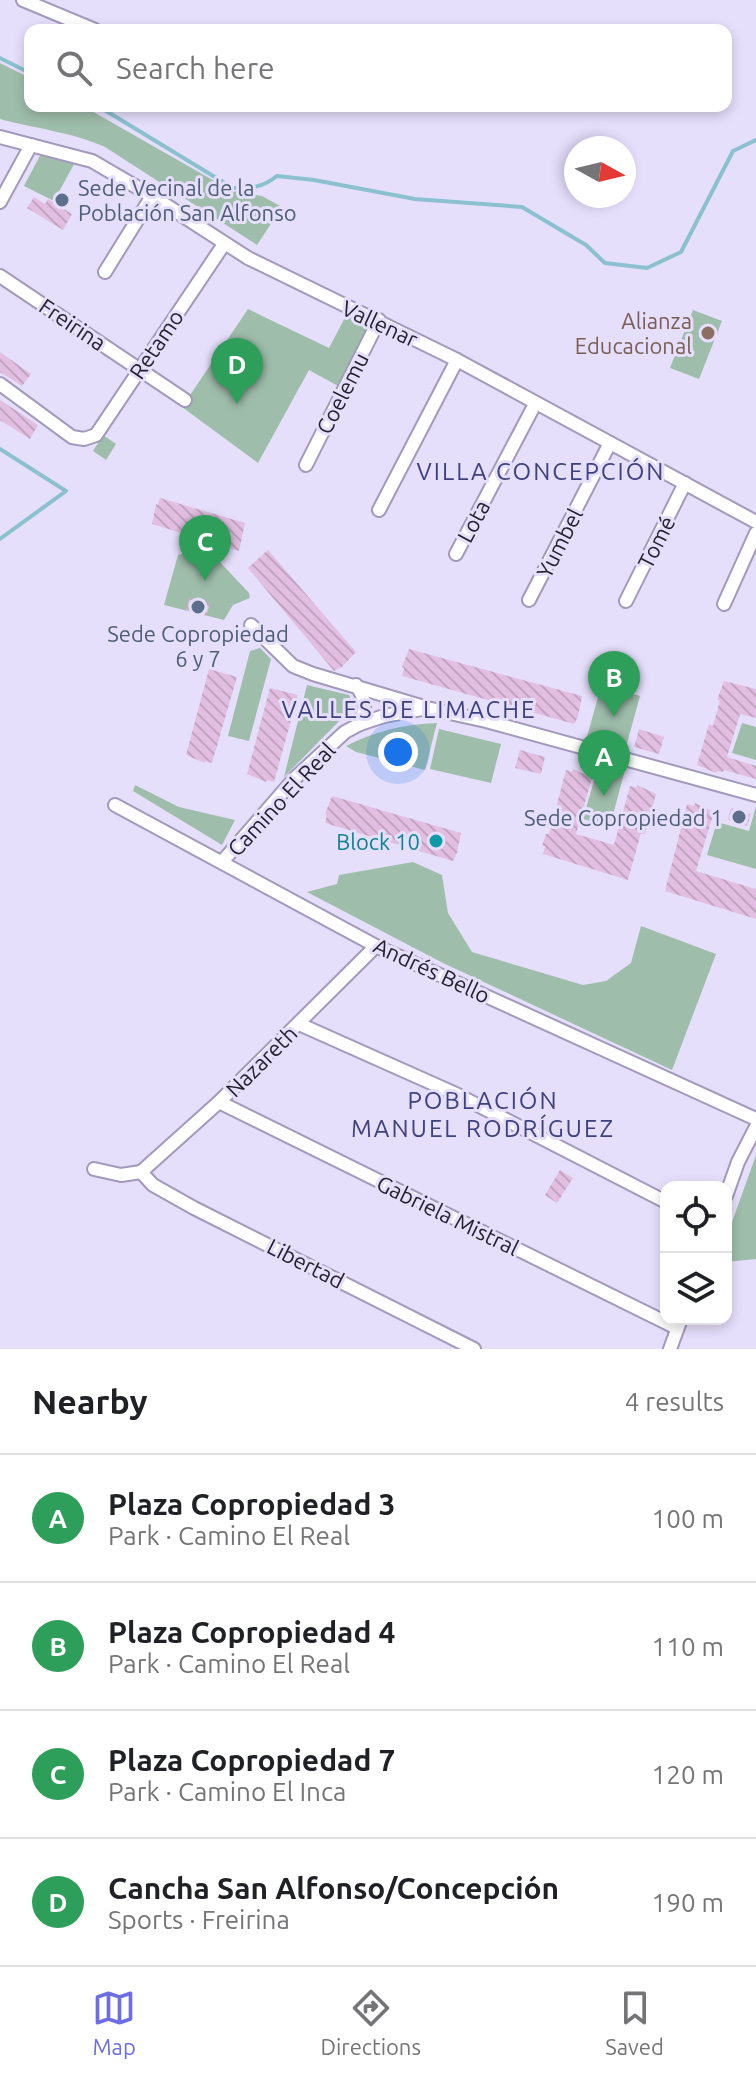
<!DOCTYPE html>
<meta charset="utf-8">
<style>
:root{--surface:#fff;--page:#f6f6f6;--text:#202124;--muted:#757577;--line:#e0e0e0;--accent:#6d6de7}
body{margin:0;font-family:Ubuntu,sans-serif;background:var(--page);color:var(--text)}
.controls{position:absolute;right:24px;bottom:24px;display:grid;overflow:hidden;border-radius:16px;box-shadow:0 4px 12px #0003}
.controls button{width:72px;height:72px;display:grid;place-items:center;padding:0;border:0;border-bottom:2px solid var(--line);background:var(--surface);color:var(--text);font:40px sans-serif}
.compass{position:absolute;left:564px;top:136px;width:72px;height:72px;border-radius:50%;background:var(--surface);box-shadow:0 4px 12px #0003;rotate:98deg}
.you{position:absolute;left:398px;top:752px;width:28px;height:28px;margin:-20px;border:6px solid #fff;border-radius:50%;background:#1a73e8;box-shadow:0 0 0 12px #1a73e833}
.badge{display:grid;place-items:center;width:52px;height:52px;border-radius:50%;background:var(--accent);color:#fff;font-size:26px;font-weight:700}
.pin{position:absolute;translate:-50% -66px;filter:drop-shadow(0 2px 4px #0008)}
.pin::after{content:'';position:absolute;top:42px;width:28px;height:24px;background:inherit;clip-path:polygon(0 0,100% 0,50% 100%)}
.list{margin:0;padding:0;list-style:none}
h2{display:flex;justify-content:space-between;align-items:center;height:104px;margin:0;padding:0 32px;font-size:34px}
h2 small{font-size:26px;font-weight:400;color:var(--muted)}
.list li{display:grid;grid-template-columns:52px 1fr auto;gap:24px;align-items:center;box-sizing:border-box;height:128px;padding:0 32px;border-top:2px solid var(--line)}
.list b{display:block;font-size:30px;white-space:nowrap}
.list p{margin:0;font-size:26px;white-space:nowrap;color:var(--muted)}
.list em{font-size:26px;font-style:normal;color:var(--muted)}
.icon{flex:none;width:44px;height:44px;fill:none;stroke:currentColor;stroke-width:2;stroke-linecap:round;stroke-linejoin:round}
.map{position:relative;flex:none;width:756px;height:1349px;overflow:hidden}
.search{position:absolute;background:var(--surface);box-shadow:0 4px 12px #0003;left:24px;right:24px;top:24px;height:88px;display:flex;align-items:center;gap:20px;box-sizing:border-box;padding:0 28px;border-radius:16px;color:var(--muted);font-size:30px}
.sheet{height:616px;background:var(--surface)}
nav{display:flex;justify-content:space-around;align-items:center;box-sizing:border-box;height:112px;border-top:2px solid var(--line);background:var(--surface);font-size:22px;color:var(--muted)}
nav a{display:grid;justify-items:center;gap:4px}
nav .on{color:var(--accent)}
.map>svg:first-child{display:block}
.green{fill:#9fbdab}
.lines{fill:none;stroke-linecap:round;stroke-linejoin:round}
.stream{stroke:#8bc1cf;stroke-width:4}
.building{fill:url(#building-back-hatch)}
.minor-casing{stroke:#a299bb;stroke-width:16}
.minor{stroke:#fff;stroke-width:12}
.service-dot{fill:#5c6f8a;stroke:#e6dffc;stroke-width:3}
.education-dot{fill:#8d6e63;stroke:#e6dffc;stroke-width:3}
.culture-dot{fill:#0f9aa8;stroke:#e6dffc;stroke-width:3}
.labels{text-anchor:middle;dominant-baseline:central;stroke-width:6;stroke-linejoin:round;paint-order:stroke}
.service-label{font-size:22px;fill:#4e5e75;stroke:#e6dffc;text-anchor:start}
.education-label{font-size:22px;fill:#785e54;stroke:#e6dffc;text-anchor:end}
.street-label{font-size:22px;fill:#24202d;stroke:#e6dffc}
.culture-label{font-size:22px;fill:#0d838f;stroke:#e6dffc;text-anchor:end}
.neighbourhood-label{font-size:24px;letter-spacing:2px;fill:#3f417e;stroke:#e6dffc}
</style>
<div class="map">
<svg width="756" height="1349" viewBox="0 0 756 1349">
<defs>
<pattern id="building-back-hatch" width="6" height="6" patternUnits="userSpaceOnUse" patternTransform="scale(2)"><rect width="6" height="6" fill="#e2bfe2"/><path d="M-1 5l2 2M0 0l6 6M5-1l2 2" fill="none" stroke="#c2a4c2"/></pattern>
</defs>
<rect width="100%" height="100%" fill="#e6dffc"/>
<!-- green -->
<g class="green">
<path d="M 0,63 L 30,78 L 30,106 L 83,106 L 232,191 L 262,196 L 282,207 L 257,245 L 105,147 C 75,133 33,128 0,119 Z"/>
<polygon points="44,148 79,155 54,201 24,186"/>
<polygon points="248,309 329,348 349,310 373,322 338,386 309,370 258,463 182,407"/>
<polygon points="693,310 722,321 699,379 670,368"/>
<polygon points="103,435 116,444 106,460 93,451"/>
<polygon points="186,553 218,560 249,593 250,598 233,605 224,620 164,605 178,555"/>
<polygon points="260,648 271,659 249,741 228,736 250,651"/>
<polygon points="307,685 349,695 353,704 351,709 284,777"/>
<polygon points="601,686 640,696 626,747 587,737"/>
<path d="M 437,723 L 425,770 L 356,752 L 346,746 C 375,731 405,724 437,723 Z"/>
<polygon points="742,723 756,727 756,760 732,753"/>
<polygon points="439,729 501,744 491,783 430,769"/>
<polygon points="599,763 625,770 610,826 583,819"/>
<polygon points="135,785 179,807 235,820 222,845 133,791"/>
<polygon points="756,806 756,869 707,855 717,822 749,831"/>
<polygon points="413,862 442,875 448,913 472,952 583,985 606,981 631,963 641,926 716,954 672,1070 443,963 307,892 337,884 339,875"/>
<polygon points="756,1155 756,1259 726,1262 726,1239"/>
</g>
<g class="lines">
<!-- stream -->
<g class="stream">
<polyline points="0,58 30,73"/>
<path d="M 98,106 L 233,188 C 251,188 262,188 277,176 L 314,180 L 415,199 L 522,207 L 586,245 L 605,263 L 647,268 L 681,252 L 733,151 L 756,140"/>
<polyline points="0,449 66,491 0,539"/>
</g>
</g>
<!-- building -->
<g class="building">
<polygon points="34,197 45,204 48,199 72,214 63,230 27,208"/>
<polygon points="0,352 31,374 22,386 0,372"/>
<polygon points="0,400 38,425 30,439 0,420"/>
<polygon points="160,498 245,523 239,551 152,524 156,504 158,505"/>
<polygon points="268,550 356,652 342,667 334,671 248,568"/>
<polygon points="190,598 210,604 206,616 186,610"/>
<polygon points="409,649 582,696 578,717 574,724 402,676 404,668 402,667"/>
<polygon points="209,669 237,677 212,763 205,761 205,763 186,755"/>
<polygon points="724,681 756,689 756,718 740,714 727,757 756,766 756,779 724,770 723,772 717,771 716,773 697,765 709,724 713,726 720,700 717,700"/>
<polygon points="270,688 298,695 274,782 267,780 266,782 247,774"/>
<polygon points="639,729 664,737 659,754 634,747"/>
<polygon points="520,750 545,757 541,774 515,768"/>
<polygon points="573,769 592,778 576,834 614,845 630,786 637,788 637,785 656,794 645,834 641,833 628,880 543,854 545,846 542,846 546,834 549,834 566,770 572,772"/>
<polygon points="332,796 461,833 457,853 453,861 325,823 327,815 325,814"/>
<polygon points="695,803 714,812 696,871 756,889 756,919 665,891 687,804 694,806"/>
<polygon points="731,808 751,814 747,826 728,820"/>
<polygon points="560,1170 573,1178 557,1203 545,1195"/>
</g>
<g class="lines">
<defs>
<g id="minor">
<polyline points="23,0 95,30"/>
<polyline points="0,137 92,161 152,196 248,258 457,360 756,522"/>
<polyline points="0,202 31,145"/>
<polyline points="105,272 152,196"/>
<polyline points="0,276 185,400"/>
<polyline points="0,384 72,437 84,439 96,435 224,244"/>
<polyline points="306,465 379,320"/>
<polyline points="379,510 457,360"/>
<polyline points="456,554 535,404"/>
<polyline points="529,600 610,443"/>
<polyline points="626,601 685,483"/>
<polyline points="724,604 756,533"/>
<polyline points="251,625 293,666 313,674 424,707"/>
<path d="M 356,685 C 366,699 366,707 360,724"/>
<polyline points="115,805 376,946 756,1119"/>
<polyline points="222,862 295,778 345,732 360,724 384,716 427,708 486,721 756,795"/>
<polyline points="299,1024 456,1094 666,1202"/>
<polyline points="219,1102 677,1328"/>
<polyline points="94,1169 121,1175 141,1172"/>
<polyline points="141,1172 153,1185 194,1208 474,1349"/>
<polyline points="141,1172 219,1102 376,946"/>
<polyline points="726,1196 738,1162 756,1127"/>
<polyline points="670,1349 681,1319"/>
</g>
</defs>
<!-- minor casing -->
<use href="#minor" class="minor-casing"/>
<!-- minor -->
<use href="#minor" class="minor"/>
</g>
<!-- markers -->
<g class="service-dot">
<circle cx="62" cy="200" r="8"/>
<circle cx="198" cy="607" r="8"/>
<circle cx="739" cy="817" r="8"/>
</g>
<circle class="education-dot" cx="708" cy="333" r="8"/>
<circle class="culture-dot" cx="436" cy="841" r="8"/>
<g class="labels">
<!-- service labels -->
<g class="service-label">
<text x="78" y="187">Sede Vecinal de la<tspan x="78" dy="25">Población San Alfonso</tspan></text>
<text x="198" y="633" text-anchor="middle">Sede Copropiedad<tspan x="198" dy="25">6 y 7</tspan></text>
<text x="723" y="817" text-anchor="end">Sede Copropiedad 1</text>
</g>
<!-- education labels -->
<g class="education-label">
<text x="692" y="320">Alianza<tspan x="692" dy="25">Educacional</tspan></text>
</g>
<!-- street labels -->
<g class="street-label">
<text transform="translate(380 323) rotate(25)">Vallenar</text>
<text transform="translate(73 324) rotate(34)">Freirina</text>
<text transform="translate(156 344) rotate(-56)">Retamo</text>
<text transform="translate(342 393) rotate(-63)">Coelemu</text>
<text transform="translate(473 521) rotate(-62)">Lota</text>
<text transform="translate(656 542) rotate(-63)">Tomé</text>
<text transform="translate(559 543) rotate(-63)">Yumbel</text>
<text transform="translate(281 799) rotate(-47)">Camino El Real</text>
<text transform="translate(432 970) rotate(25)">Andrés Bello</text>
<text transform="translate(261 1061) rotate(-45)">Nazareth</text>
<text transform="translate(448 1215) rotate(26)">Gabriela Mistral</text>
<text transform="translate(306 1263) rotate(27)">Libertad</text>
</g>
<!-- culture labels -->
<g class="culture-label">
<text x="420" y="841">Block 10</text>
</g>
<!-- neighbourhood labels -->
<g class="neighbourhood-label">
<text x="541" y="471">VILLA CONCEPCIÓN</text>
<text x="409" y="709">VALLES DE LIMACHE</text>
<text x="483" y="1100">POBLACIÓN<tspan x="483" dy="28">MANUEL RODRÍGUEZ</tspan></text>
</g>
</g>
</svg>
<div class="controls">
<button><svg class="icon" aria-label="locate" viewBox="0 0 24 24"><circle cx="12" cy="12" r="6"/><path d="M12 2v4M12 18v4M2 12h4M18 12h4"/></svg></button>
<button><svg class="icon" aria-label="layers" viewBox="0 0 24 24"><path d="M12 4l9 5-9 5-9-5zM3 14l9 5 9-5"/></svg></button>
</div>
<svg class="compass" viewBox="-18 -18 36 36"><path d="M0-13l5 13h-10z" fill="#e53935"/><path d="M0 13l5-13h-10z" fill="#757577"/></svg>
<div class="you"></div>
<div class="pin badge" style="left:604px;top:796px;background:#2e9e5b">A</div>
<div class="pin badge" style="left:614px;top:717px;background:#2e9e5b">B</div>
<div class="pin badge" style="left:205px;top:581px;background:#2e9e5b">C</div>
<div class="pin badge" style="left:237px;top:404px;background:#2e9e5b">D</div>
<div class="search"><svg class="icon" aria-label="search" viewBox="0 0 24 24"><circle cx="10" cy="10" r="6"/><path d="M15 15l6 6"/></svg>Search here</div>
</div>
<section class="sheet">
<h2>Nearby<small>4 results</small></h2>
<ul class="list">
<li><span class="badge" style="background:#2e9e5b">A</span><div><b>Plaza Copropiedad 3</b><p>Park · Camino El Real</p></div><em>100 m</em></li>
<li><span class="badge" style="background:#2e9e5b">B</span><div><b>Plaza Copropiedad 4</b><p>Park · Camino El Real</p></div><em>110 m</em></li>
<li><span class="badge" style="background:#2e9e5b">C</span><div><b>Plaza Copropiedad 7</b><p>Park · Camino El Inca</p></div><em>120 m</em></li>
<li><span class="badge" style="background:#2e9e5b">D</span><div><b>Cancha San Alfonso/Concepción</b><p>Sports · Freirina</p></div><em>190 m</em></li>
</ul>
</section>
<nav>
<a class="on"><svg class="icon" aria-label="map" viewBox="0 0 24 24"><path d="M3 6l6-2 6 2 6-2v14l-6 2-6-2-6 2zM9 4v14M15 6v14"/></svg>Map</a>
<a><svg class="icon" aria-label="directions" viewBox="0 0 24 24"><path d="M12 3l9 9-9 9-9-9zM9 14v-3h6M13 9l2 2-2 2"/></svg>Directions</a>
<a><svg class="icon" aria-label="saved" viewBox="0 0 24 24"><path d="M7 4h10v16l-5-4-5 4z"/></svg>Saved</a>
</nav>
